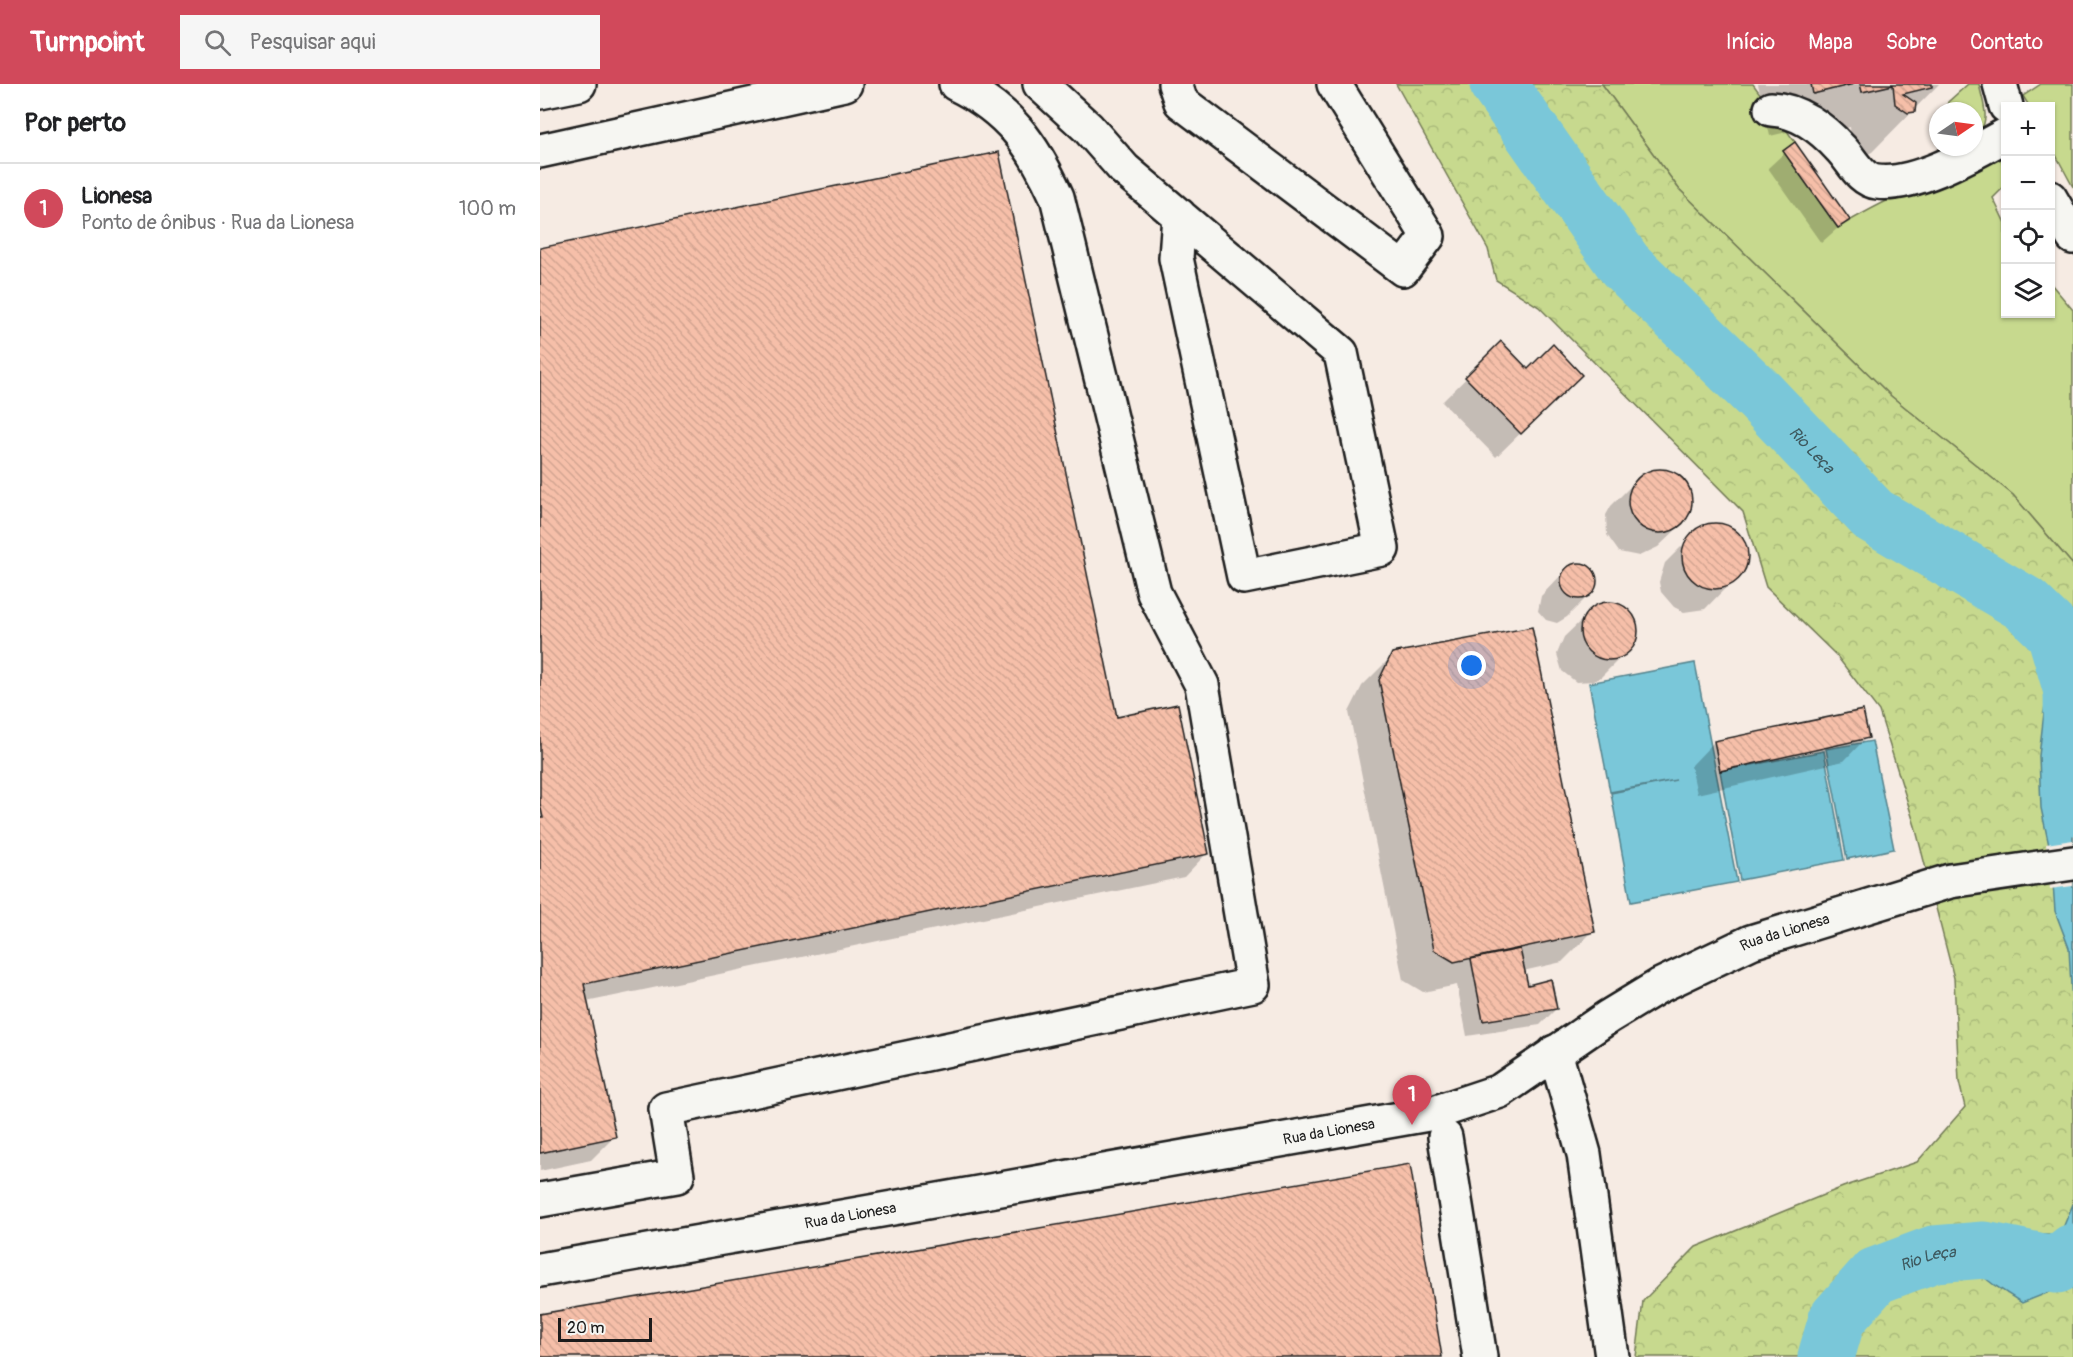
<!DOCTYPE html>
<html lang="pt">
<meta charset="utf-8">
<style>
:root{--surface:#fff;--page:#f6f6f6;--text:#202124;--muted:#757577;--line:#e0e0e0;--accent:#d1495b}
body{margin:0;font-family:Pangolin,sans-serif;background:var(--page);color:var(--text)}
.controls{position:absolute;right:18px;top:18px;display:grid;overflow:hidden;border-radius:0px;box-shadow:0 2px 4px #0004}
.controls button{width:54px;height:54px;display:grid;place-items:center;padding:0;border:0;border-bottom:2px solid var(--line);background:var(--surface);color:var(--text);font:30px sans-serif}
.compass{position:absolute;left:1389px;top:18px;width:54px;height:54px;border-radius:50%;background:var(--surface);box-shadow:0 2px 4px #0004;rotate:77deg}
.scale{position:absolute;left:18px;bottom:15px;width:94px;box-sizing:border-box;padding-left:6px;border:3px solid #1c1c1c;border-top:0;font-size:16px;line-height:21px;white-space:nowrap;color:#1c1c1c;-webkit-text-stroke:4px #f6f6f2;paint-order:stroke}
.you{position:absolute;left:932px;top:582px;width:21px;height:21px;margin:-15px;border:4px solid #fff;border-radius:50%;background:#1a73e8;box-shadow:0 0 0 9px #1a73e833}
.badge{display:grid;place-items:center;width:39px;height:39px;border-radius:50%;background:var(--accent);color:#fff;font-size:20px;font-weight:700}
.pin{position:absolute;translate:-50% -50px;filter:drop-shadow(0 2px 3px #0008)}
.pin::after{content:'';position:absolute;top:32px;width:21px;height:18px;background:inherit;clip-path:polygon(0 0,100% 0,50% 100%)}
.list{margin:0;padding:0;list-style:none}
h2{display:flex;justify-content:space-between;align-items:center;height:78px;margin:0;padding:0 24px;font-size:26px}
h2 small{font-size:20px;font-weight:400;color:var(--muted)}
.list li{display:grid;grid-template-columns:39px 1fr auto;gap:18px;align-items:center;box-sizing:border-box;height:90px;padding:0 24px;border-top:2px solid var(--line)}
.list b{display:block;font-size:22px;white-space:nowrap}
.list p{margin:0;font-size:20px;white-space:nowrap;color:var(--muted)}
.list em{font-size:20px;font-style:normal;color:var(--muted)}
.icon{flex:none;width:33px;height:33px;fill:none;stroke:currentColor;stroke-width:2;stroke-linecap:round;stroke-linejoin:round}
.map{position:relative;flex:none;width:1533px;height:1273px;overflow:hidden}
header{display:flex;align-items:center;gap:36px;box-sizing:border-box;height:84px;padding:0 30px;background:var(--accent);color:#fff}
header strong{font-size:28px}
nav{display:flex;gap:33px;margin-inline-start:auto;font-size:21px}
.search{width:420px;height:54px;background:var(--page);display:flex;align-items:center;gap:15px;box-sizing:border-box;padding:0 21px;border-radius:0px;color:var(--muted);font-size:22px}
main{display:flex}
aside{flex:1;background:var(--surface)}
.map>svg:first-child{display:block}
.green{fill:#c7d98e;stroke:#727a55;stroke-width:1.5}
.forest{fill:url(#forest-crowns);stroke:#727a55;stroke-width:1.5}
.water{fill:#7ac7d9;stroke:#54838d;stroke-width:1.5}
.pier{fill:#f6ebe3}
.shadow{fill:#0003}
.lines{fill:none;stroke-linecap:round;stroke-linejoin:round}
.river{stroke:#7ac7d9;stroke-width:57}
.building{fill:url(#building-back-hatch);stroke:#1c1c1c;stroke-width:1.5}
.minor-casing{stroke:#1c1c1c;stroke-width:38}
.minor{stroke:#f6f6f2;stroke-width:33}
.labels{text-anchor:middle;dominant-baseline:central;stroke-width:4.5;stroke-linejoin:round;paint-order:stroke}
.street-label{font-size:15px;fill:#1c1c1c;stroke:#f6f6f2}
.water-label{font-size:16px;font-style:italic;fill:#3d585e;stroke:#f6f6f2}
</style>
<header>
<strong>Turnpoint</strong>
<div class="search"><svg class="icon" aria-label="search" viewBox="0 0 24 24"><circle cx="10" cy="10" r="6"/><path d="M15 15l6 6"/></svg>Pesquisar aqui</div>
<nav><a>Início</a><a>Mapa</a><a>Sobre</a><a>Contato</a></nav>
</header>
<main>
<aside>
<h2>Por perto<small></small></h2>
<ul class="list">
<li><span class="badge">1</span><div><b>Lionesa</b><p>Ponto de ônibus · Rua da Lionesa</p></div><em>100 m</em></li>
</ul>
</aside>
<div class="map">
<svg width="1533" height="1273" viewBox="0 0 1533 1273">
<defs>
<pattern id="forest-crowns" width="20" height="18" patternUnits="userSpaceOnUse" patternTransform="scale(1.5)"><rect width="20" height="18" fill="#c7d98e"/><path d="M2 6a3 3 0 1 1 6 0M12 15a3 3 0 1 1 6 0" fill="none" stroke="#aaba7a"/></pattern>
<pattern id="building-back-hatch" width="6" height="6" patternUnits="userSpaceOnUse" patternTransform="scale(1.5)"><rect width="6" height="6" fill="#f6bfa9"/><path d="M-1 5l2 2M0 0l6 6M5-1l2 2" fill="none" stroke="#d2a491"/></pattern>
</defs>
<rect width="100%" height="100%" fill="#f6ebe3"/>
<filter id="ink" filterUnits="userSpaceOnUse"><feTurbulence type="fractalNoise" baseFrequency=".0167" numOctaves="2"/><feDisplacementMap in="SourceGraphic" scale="12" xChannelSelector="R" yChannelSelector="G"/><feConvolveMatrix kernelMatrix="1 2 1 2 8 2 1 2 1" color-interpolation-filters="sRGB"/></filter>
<g filter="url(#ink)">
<!-- green -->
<g class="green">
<path d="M 1062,0 L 1213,0 L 1255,58 L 1243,67 L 1298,144 C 1326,126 1431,72 1461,74 L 1465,88 L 1465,102 L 1453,114 L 1465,139 L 1466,230 L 1510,230 L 1511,200 L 1533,226 L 1533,481 L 1473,411 L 1351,312 L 1139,105 Z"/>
<path d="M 1428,0 L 1439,0 C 1444,24 1452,36 1434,56 L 1434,27 L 1406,27 L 1408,18 Z"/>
<polygon points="1501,0 1533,0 1533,103 1511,62 1510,22 1489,22 1483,12"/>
</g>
<!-- forest -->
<polygon class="forest" points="856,0 1062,0 1139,105 1351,312 1473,411 1533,481 1533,1273 1096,1273 1103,1217 1156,1163 1303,1103 1377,1078 1425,1023 1419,998 1414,894 1375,742 1339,627 1296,571 1226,503 1203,428 999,223 956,196 948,165"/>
<!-- water -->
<g class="water">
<polygon points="1496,510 1533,547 1533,941 1529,864 1515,827 1511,771 1501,724 1499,672 1508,594 1506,567 1459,532"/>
<polygon points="1155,579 1197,798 1091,818 1071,709 1136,696 1070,708 1049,599"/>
<polygon points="1332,657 1354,765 1307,775 1286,665"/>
<polygon points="1284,667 1304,776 1200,796 1180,687"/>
<polygon points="1533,1120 1533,1196 1527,1201 1482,1219 1454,1201 1431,1183 1425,1152 1465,1147 1520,1151"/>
</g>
<!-- pier -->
<polygon class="pier" points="1533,756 1533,802 1510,805 1506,760"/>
<!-- shadow -->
<g class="shadow">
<polygon points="1218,0 1399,0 1332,68 1324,72 1312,64 1310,43 1279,51 1277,41 1230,52"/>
<polygon points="1254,60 1308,135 1281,159 1228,84"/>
<polygon points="0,166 667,769 644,793 46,918 74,1053 51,1076 0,1087"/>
<polygon points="961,260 988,287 1040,291 956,373 902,318"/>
<polygon points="1121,385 1140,392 1151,409 1151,420 1143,439 1118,463 1099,472 1079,468 1067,451 1066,431 1071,422 1102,391"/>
<polygon points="1175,441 1194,447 1205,464 1204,485 1165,525 1144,528 1134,523 1121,508 1119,498 1125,479 1149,455 1165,442"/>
<polygon points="1040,480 1050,484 1056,499 1051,509 1027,533 1017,539 1006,536 998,527 1001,512 1025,487"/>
<polygon points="1073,519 1088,528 1094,535 1096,553 1086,568 1061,593 1054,597 1036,598 1022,587 1017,570 1024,553 1055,523"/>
<polygon points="853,571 1053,847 1022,878 983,887 987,902 1016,925 1000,941 927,952 917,901 883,908 863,896 809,628 822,602"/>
<polygon points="1327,653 1304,677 1157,710 1151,682 1174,658"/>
</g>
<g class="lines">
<!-- river -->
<g class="river">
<path id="s1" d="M 958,0 L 1085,181 L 1220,312 L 1333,431 L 1485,520 L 1515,549 L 1532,607 L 1533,723"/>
<path id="s2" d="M 1286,1273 L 1297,1235 L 1335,1192 L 1394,1170 L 1444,1166 L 1517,1181 L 1533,1168"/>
</g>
</g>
<!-- building -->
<g class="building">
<polygon points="1271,0 1314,0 1273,10"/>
<polygon points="1320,0 1392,0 1392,3 1363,10 1376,19 1375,28 1368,29 1355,20 1353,1 1322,8"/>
<polygon points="1255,58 1310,136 1298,144 1243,67"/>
<polygon points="459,68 577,633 638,620 669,770 44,900 76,1053 0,1069 0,734 3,734 0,720 0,164"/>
<polygon points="961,257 988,285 1013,260 1042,291 981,350 925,293"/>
<circle cx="1120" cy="417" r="32"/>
<circle cx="1175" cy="472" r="33"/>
<circle cx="1039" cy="497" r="18"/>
<circle cx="1069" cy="547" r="29"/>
<polygon points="992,543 1055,848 914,878 894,866 839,596 852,569"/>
<polygon points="1323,626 1329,654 1180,687 1174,657"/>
<polygon points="980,865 988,901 1011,895 1017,925 943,937 931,875"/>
<polygon points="870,1080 902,1273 0,1273 0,1230"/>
</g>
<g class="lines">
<defs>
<g id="minor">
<polyline points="500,0 548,44 584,85 801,269 842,465 704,493 636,174 639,131"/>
<polyline points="635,0 641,18 863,185 888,152 794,0"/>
<polyline points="1460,0 1466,22"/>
<polyline points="0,8 39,0"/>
<path d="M 1231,25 C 1258,26 1283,45 1301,65 C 1312,76 1320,96 1337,98 C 1375,103 1433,69 1466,51"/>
<polyline points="0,67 305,0"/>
<polyline points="1510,114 1533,153"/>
<polyline points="1015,968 1044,1070 1072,1273"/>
<polyline points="905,1053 940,1273"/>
<path d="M 0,1116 L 137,1092 L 126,1025 L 713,901 L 662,601 L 614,509 L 517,113 C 493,60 469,26 416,0"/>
<path id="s3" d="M 0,1186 L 894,1029 L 960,1007 L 1068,933 L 1119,902 L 1211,858 L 1410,797 L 1533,779"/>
</g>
</defs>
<!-- minor casing -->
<use href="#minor" class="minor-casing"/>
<!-- minor -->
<use href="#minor" class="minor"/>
</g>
</g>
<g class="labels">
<!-- street labels -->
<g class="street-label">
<text stroke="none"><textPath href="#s3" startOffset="1305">Rua da Lionesa</textPath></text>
<text stroke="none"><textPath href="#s3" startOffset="801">Rua da Lionesa</textPath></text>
<text stroke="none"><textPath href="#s3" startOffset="315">Rua da Lionesa</textPath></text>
</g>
<!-- water labels -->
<g class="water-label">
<text stroke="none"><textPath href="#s1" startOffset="484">Rio Leça</textPath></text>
<text stroke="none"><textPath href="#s2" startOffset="153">Rio Leça</textPath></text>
</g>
</g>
</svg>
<div class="controls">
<button>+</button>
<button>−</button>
<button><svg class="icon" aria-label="locate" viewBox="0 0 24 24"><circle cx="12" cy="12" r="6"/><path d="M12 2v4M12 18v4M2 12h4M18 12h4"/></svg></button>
<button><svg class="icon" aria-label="layers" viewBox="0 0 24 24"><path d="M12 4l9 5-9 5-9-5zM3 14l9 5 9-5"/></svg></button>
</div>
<svg class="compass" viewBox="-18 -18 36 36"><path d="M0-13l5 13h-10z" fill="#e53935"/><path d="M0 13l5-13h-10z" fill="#757577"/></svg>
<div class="scale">20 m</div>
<div class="you"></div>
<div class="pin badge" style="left:872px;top:1041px">1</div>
</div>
</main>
